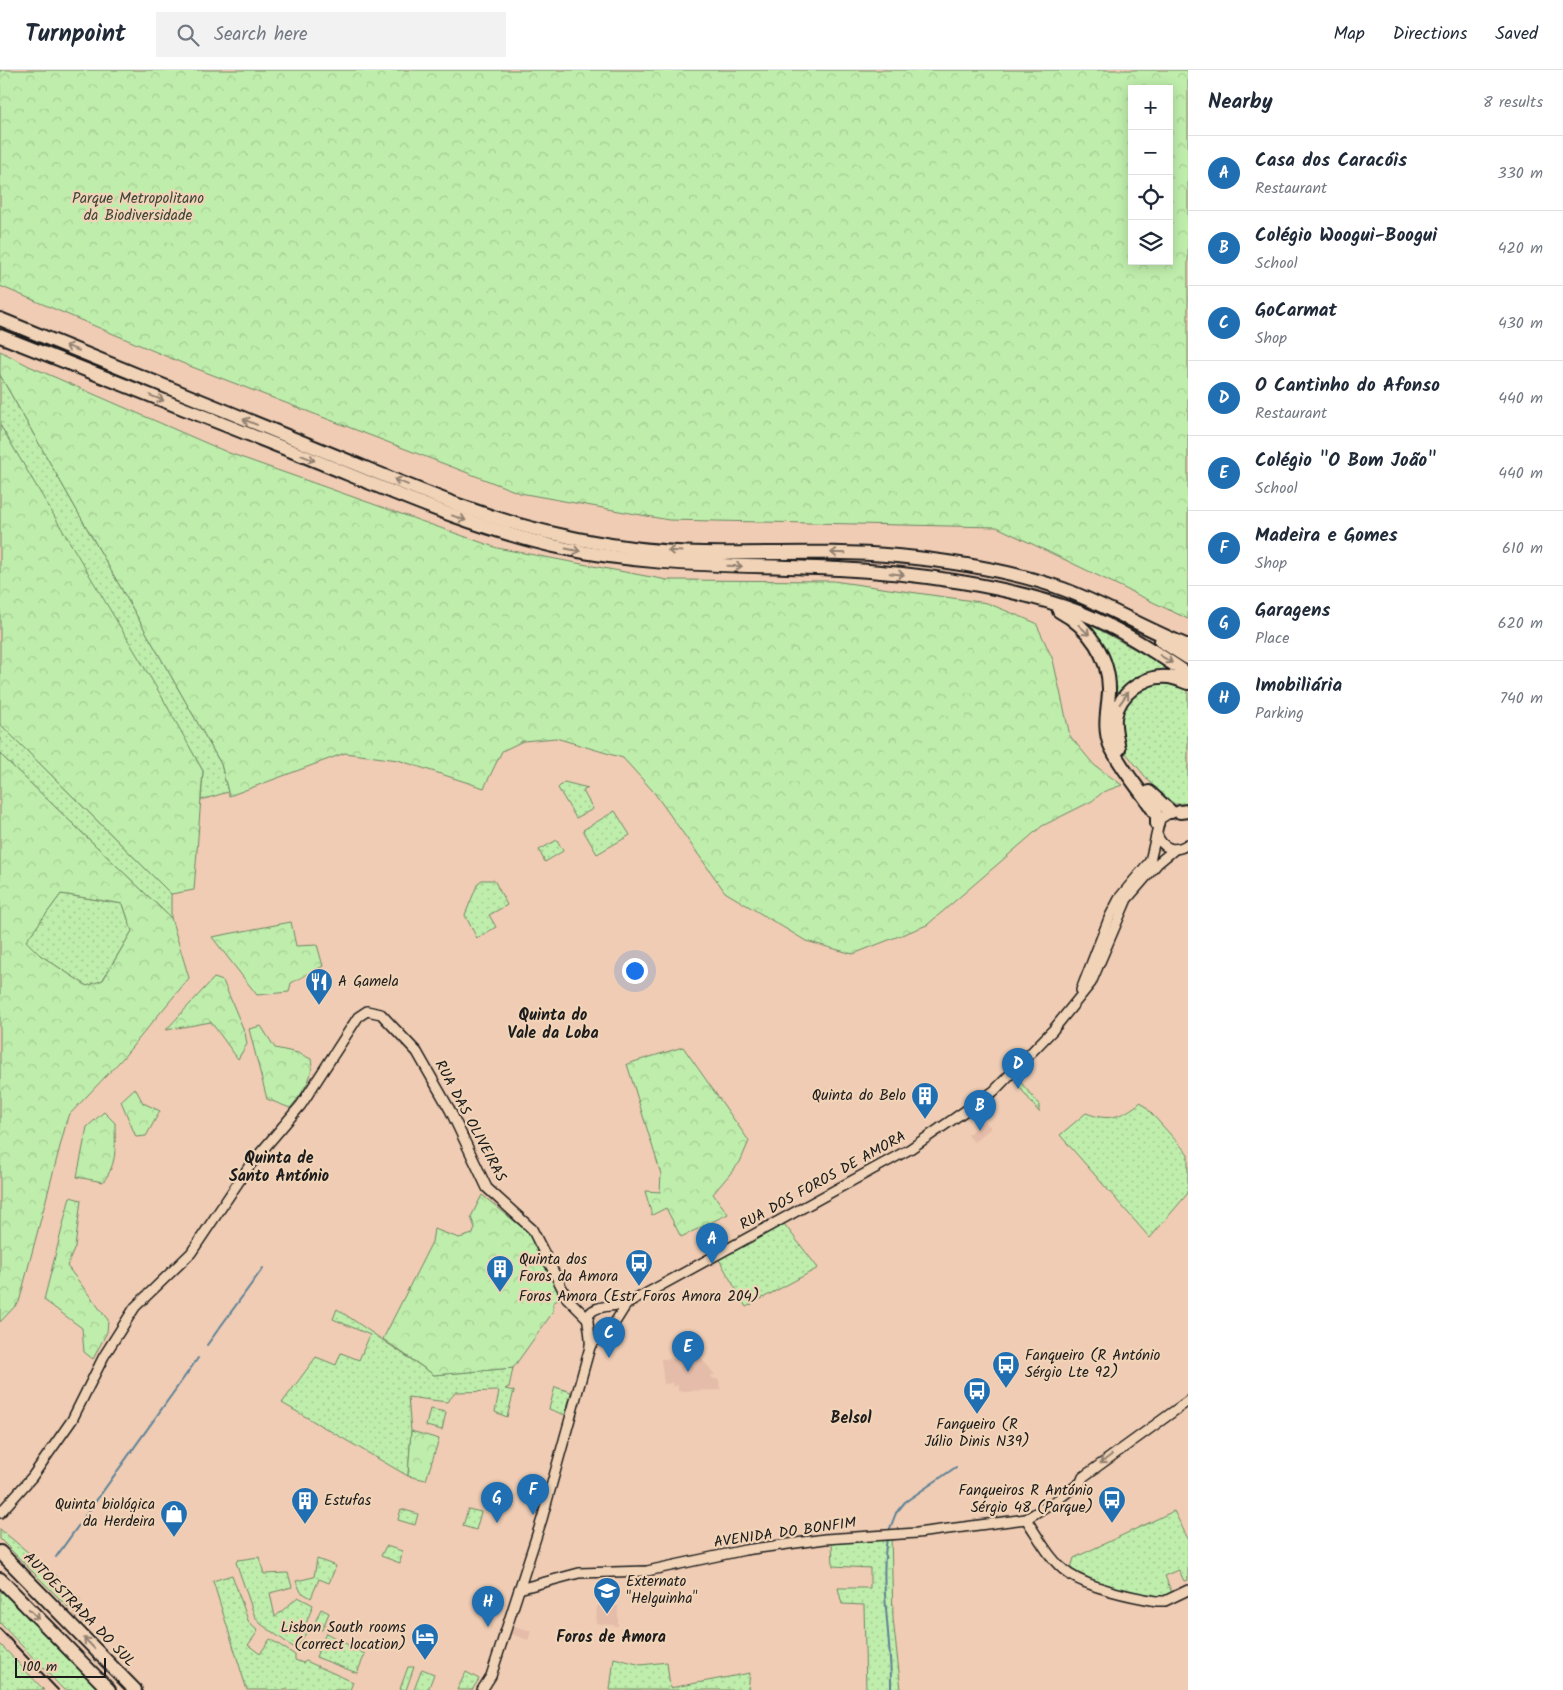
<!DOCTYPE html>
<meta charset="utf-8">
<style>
:root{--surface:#fff;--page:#f2f2f3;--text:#1f2937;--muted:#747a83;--line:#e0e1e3;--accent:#1f6fb2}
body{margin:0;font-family:Kalam,sans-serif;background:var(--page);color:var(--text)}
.controls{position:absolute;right:15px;top:15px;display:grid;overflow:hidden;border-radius:0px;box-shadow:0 2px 12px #0003}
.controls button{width:45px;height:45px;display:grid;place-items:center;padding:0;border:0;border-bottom:1px solid var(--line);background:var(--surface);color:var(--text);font:25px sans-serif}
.scale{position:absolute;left:15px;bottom:12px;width:91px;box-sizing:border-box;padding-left:5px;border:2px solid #1c1c1c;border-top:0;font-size:14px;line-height:18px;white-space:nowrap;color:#1c1c1c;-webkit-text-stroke:4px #f1d3b7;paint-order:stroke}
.you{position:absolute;left:634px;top:900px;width:18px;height:18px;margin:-12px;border:4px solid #fff;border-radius:50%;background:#1a73e8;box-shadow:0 0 0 8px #1a73e833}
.badge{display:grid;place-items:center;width:32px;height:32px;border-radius:50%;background:var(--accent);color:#fff;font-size:16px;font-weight:700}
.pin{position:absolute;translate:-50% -41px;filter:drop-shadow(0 1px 2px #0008)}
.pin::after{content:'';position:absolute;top:26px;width:18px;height:15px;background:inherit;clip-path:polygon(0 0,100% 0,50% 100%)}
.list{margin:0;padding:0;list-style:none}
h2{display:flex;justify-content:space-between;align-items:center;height:65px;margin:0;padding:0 20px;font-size:21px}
h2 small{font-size:16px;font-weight:400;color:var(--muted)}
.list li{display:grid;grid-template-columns:32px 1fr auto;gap:15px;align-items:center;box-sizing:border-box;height:75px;padding:0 20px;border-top:1px solid var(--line)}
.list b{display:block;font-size:19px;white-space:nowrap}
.list p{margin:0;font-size:16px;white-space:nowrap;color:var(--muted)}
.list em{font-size:16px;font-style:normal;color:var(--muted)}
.icon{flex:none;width:28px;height:28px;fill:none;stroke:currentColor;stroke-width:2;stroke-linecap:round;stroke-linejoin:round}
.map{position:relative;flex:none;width:1188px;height:1620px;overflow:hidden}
header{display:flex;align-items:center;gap:30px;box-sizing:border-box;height:70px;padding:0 25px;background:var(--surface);border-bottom:1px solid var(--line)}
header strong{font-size:24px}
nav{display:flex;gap:28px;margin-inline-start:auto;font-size:18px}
.search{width:350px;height:45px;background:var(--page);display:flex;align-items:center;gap:12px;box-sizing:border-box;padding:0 18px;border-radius:0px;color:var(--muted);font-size:19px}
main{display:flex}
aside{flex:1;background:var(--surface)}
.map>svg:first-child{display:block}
.built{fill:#e5bca9}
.grass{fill:url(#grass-dots);stroke:#6e8564}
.forest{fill:url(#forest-crowns);stroke:#6e8564;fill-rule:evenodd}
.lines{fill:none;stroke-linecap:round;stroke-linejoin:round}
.stream{stroke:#5d8197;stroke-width:2}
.secondary-casing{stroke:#1c1c1c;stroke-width:12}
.highway-casing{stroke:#1c1c1c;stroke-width:16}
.secondary{stroke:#f1d3b7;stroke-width:9}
.highway{stroke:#f1d3b7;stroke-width:12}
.rail{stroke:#1c1c1c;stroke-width:2}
.oneway{stroke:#918171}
.labels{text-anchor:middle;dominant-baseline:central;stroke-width:4.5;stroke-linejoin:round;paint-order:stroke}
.park-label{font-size:15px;fill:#3d4639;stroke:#f1d3b7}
.poi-label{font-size:15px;fill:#1c1c1c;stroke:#f1d3b7;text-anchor:start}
.street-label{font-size:15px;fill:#1c1c1c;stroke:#f1d3b7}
.neighbourhood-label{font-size:16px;font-weight:bold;fill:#1c1c1c;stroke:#f1d3b7}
</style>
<header>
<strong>Turnpoint</strong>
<div class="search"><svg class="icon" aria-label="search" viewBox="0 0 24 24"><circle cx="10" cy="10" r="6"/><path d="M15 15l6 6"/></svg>Search here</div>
<nav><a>Map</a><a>Directions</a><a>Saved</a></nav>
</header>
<main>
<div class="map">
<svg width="1188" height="1620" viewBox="0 0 1188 1620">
<defs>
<pattern id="grass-dots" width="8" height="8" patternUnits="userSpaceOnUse" patternTransform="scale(1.25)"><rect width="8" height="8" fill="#bfeeac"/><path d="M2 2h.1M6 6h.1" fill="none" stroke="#a4cc93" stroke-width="1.8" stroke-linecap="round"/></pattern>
<pattern id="forest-crowns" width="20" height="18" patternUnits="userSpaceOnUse" patternTransform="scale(1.25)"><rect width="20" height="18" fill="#bfeeac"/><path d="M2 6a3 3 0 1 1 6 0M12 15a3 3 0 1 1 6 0" fill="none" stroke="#a4cc93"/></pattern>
</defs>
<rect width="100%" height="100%" fill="#efccb3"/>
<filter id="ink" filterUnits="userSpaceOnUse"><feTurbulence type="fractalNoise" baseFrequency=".02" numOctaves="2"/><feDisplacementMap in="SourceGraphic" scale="10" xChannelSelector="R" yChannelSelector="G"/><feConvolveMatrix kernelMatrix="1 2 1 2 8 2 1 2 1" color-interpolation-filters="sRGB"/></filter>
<g filter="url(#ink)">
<!-- built -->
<g class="built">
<polygon points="984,1050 991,1058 974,1072 968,1065"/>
<polygon points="701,1288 715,1305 711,1305 712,1308 719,1310 720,1320 678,1321 678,1314 674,1317 673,1313 664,1314 661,1289"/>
<polygon points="597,1536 618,1536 618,1556 596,1553"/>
<polygon points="513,1556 531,1561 528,1570 511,1564"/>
</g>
<!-- grass -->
<g class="grass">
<polygon points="0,305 221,694 228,722 201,730 203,701 0,355"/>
<polygon points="1089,554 1174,601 1161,603 1114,640 1112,612 1087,556"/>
<polygon points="1167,611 1188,616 1188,734 1173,734 1162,727 1126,683 1120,659 1122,644 1134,623 1148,614"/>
<polygon points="0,654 171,824 171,848 0,684"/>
<polygon points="564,712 588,718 583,721 593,739 576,748 558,718"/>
<polygon points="615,741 630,765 597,784 583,760"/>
<polygon points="557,770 563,781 545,792 539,780"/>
<polygon points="482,810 494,810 507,835 489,845 496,857 477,868 465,845 478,813"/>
<polygon points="61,824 123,834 132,861 102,911 87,916 40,885 26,871"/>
<polygon points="1015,1011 1021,1013 1039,1034 1039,1042"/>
<path d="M 1141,1032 L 1188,1084 L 1188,1123 L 1150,1168 L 1060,1065 L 1086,1043 C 1109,1052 1122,1047 1141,1032 Z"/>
<polygon points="781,1150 818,1198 746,1237 717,1186"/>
<polygon points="337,1239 434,1305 513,1298 509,1317 505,1319 514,1321 507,1347 495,1342 499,1321 456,1322 447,1332 408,1327 411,1361 408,1406 282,1333 316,1287 336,1295 341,1283 359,1290 370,1265 333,1249"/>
<polygon points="555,1317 571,1322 565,1345 549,1339"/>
<polygon points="430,1339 446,1342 442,1360 426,1356"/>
<polygon points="401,1439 418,1444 415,1455 398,1450"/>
<polygon points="468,1439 481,1442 476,1460 463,1456"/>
<path d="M 1174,1441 L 1188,1469 L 1188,1510 L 1184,1511 L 1179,1500 L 1165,1506 L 1172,1523 C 1168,1525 1164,1527 1161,1527 C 1144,1528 1083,1509 1071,1498 L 1074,1488 Z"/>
<polygon points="0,1459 53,1503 80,1529 79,1538 88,1551 86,1555 0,1469"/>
<polygon points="891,1464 893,1549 901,1620 866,1620 864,1535 842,1534 838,1518 870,1518 870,1498 833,1496 832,1471"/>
<polygon points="386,1476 402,1481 400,1493 381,1486"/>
<polygon points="259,1487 264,1504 288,1503 292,1517 270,1523 275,1547 298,1527 313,1535 303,1561 306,1563 296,1579 261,1554 255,1547 236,1492 238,1490"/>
<polygon points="317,1489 336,1496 329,1513 319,1509 311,1528 301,1522 296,1511 314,1507"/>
<polygon points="232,1505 249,1553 258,1561 248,1575 260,1584 270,1569 295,1585 295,1590 303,1593 306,1591 353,1612 350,1620 247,1620 213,1511"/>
<polygon points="0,1516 103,1620 64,1620 0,1553"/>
<polygon points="321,1539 329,1543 322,1560 312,1559"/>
<polygon points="326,1563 365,1584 357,1603 316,1587"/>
<polygon points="0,1574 44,1620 0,1620"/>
<polygon points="614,1588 641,1595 667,1592 670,1618 750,1603 748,1620 610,1620"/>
<polygon points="408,1597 414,1597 406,1620 400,1619"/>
<polygon points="422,1599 434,1604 428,1620 414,1620"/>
<polygon points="466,1602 479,1609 472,1620 457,1620"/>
</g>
<!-- forest -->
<g class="forest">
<path d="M 0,0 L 1188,0 L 1188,549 L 997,457 L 669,450 L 520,423 L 187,295 L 0,216 ZM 1132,19 L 1169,19 L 1169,191 L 1132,191 Z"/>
<polygon points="0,281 29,296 229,383 497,478 667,510 833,511 987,533 1036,553 1053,590 1070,666 1094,695 1122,715 1103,722 1092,731 1042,756 927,855 853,884 806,871 725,822 653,721 623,688 556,668 523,671 502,681 484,718 398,690 345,683 229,726 221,694 0,305"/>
<polygon points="0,355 162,627 203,701 194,820 171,824 0,654"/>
<path d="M 0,684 L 171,848 L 189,908 L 122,989 L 68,1046 L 19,1232 L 0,1252 ZM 61,824 L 123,834 L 132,861 L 103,910 L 87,916 L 40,885 L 26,871 Z"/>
<polygon points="291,852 296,876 317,875 323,896 291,913 289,922 257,925 212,867"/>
<polygon points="214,908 223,911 245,963 247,974 238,989 211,952 166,960"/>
<path d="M 261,956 L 275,978 L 298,983 L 311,989 C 315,1007 301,1025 290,1038 L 267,1029 L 249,959 Z"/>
<polygon points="683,977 749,1071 740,1092 713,1124 728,1144 681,1167 666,1138 652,1145 645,1121 660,1122 661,1104 627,994"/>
<polygon points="135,1018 143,1033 160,1041 146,1066 136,1067 121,1031"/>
<path d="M 104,1042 L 115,1053 C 115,1076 118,1093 103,1112 L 77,1107 L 87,1057 Z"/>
<polygon points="482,1125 529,1163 560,1221 560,1228 553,1233 553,1242 513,1298 434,1305 383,1269 432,1172 434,1159 459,1168 473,1164 475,1158 471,1147"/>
<polygon points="70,1127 81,1130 75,1177 67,1196 108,1250 107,1262 93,1289 84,1282 82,1258 44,1230"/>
<polygon points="411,1361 439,1369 426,1410 408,1406"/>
</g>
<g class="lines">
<!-- stream -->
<g class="stream">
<polyline points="207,1275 263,1198"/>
<polyline points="889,1461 896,1443 905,1432 956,1397"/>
<path d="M 887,1468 C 879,1518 892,1570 891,1620"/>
<polyline points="56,1487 198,1288"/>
</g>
<defs>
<g id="secondary">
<path d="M 1157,764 C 1162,779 1175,783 1188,774"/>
<polyline points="1081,920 1110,846 1120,827 1150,791 1160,749 1171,742 1177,742"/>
<path d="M 590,1276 C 596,1269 606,1265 611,1258 C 617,1250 621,1242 627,1234"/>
<polyline points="0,1443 32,1407 72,1350 104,1286 135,1237 191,1183 250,1095 301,1035 358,947 367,941 381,944 417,982 450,1040 487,1118 532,1159 567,1228 588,1249"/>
<path d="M 1026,1449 C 1039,1468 1050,1491 1069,1504 C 1090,1518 1132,1527 1157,1531 L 1165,1531 L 1188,1520"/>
<polyline points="519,1519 579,1503 647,1501 745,1480 825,1469 917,1463 1026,1449 1060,1428 1081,1412 1083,1407 1188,1331"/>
<path d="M 482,1620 L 491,1606 L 542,1449 L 590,1277 C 591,1268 589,1261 588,1252 C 585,1234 616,1236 627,1234 L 910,1079 L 994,1021 L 1053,960 L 1091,913 L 1127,829 L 1158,793 L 1175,779"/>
</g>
<g id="highway">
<path d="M 0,249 C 112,295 224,341 336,386 C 410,416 483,449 560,465 C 607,476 655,482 703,483 C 768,484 833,480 897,486 C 949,491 1013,501 1063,519 C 1106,535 1145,559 1188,576"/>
<path d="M 0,266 C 103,306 206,347 309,388 C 393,422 475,459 563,478 C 654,498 746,494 839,499 C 914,503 1008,515 1079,542 C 1117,557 1154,581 1188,604"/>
<path d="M 1059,541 C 1089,557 1110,587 1109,622 C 1108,640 1103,657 1110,675 C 1121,700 1143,722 1157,746 L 1157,754"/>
<polyline points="1161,571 1188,588"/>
<path d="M 1119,679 C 1117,669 1114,658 1115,648 C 1118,624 1145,604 1169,607 C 1176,608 1182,611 1188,613"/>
<polyline points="1149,722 1171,742"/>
<polyline points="1180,742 1188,741"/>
<polyline points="0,1482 135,1620"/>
<polyline points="0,1509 109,1620"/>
</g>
</defs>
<!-- secondary casing -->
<use href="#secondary" class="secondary-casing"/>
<!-- highway casing -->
<use href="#highway" class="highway-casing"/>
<!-- secondary -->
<use href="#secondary" class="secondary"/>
<!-- highway -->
<use href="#highway" class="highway"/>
<!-- rail -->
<polyline class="rail" points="0,1559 58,1620"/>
</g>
<!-- one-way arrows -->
<defs><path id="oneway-shaft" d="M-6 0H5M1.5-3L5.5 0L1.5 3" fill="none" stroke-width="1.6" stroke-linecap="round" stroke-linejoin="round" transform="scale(1.25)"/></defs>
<g class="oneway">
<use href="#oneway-shaft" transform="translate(72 278) rotate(-158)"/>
<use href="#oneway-shaft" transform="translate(157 328) rotate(21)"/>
<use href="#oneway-shaft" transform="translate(250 352) rotate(-158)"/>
<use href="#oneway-shaft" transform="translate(308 388) rotate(22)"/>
<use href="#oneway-shaft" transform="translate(401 412) rotate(-158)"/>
<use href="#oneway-shaft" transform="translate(459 448) rotate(20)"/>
<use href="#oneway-shaft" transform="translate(573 480) rotate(11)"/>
<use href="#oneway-shaft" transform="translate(675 481) rotate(-177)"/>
<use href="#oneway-shaft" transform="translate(838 483) rotate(-178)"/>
<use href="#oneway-shaft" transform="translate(735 496) rotate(2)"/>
<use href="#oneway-shaft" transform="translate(897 504) rotate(6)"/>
<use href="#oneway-shaft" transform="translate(1084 560) rotate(43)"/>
<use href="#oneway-shaft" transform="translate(1166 589) rotate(32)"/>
<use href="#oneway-shaft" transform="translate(1124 628) rotate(-54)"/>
<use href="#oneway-shaft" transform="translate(1106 1389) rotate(143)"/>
<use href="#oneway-shaft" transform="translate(34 1544) rotate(45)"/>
<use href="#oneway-shaft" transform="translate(89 1573) rotate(-134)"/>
</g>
</g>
<!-- icons -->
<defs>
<symbol id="restaurant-pin" viewBox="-11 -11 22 30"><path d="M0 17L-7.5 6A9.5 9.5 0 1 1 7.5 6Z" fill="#1f6fb2" stroke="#f1d3b7"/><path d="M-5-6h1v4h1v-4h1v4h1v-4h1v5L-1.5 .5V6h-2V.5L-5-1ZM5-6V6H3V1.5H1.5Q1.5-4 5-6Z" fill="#fff"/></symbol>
<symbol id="building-pin" viewBox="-11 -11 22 30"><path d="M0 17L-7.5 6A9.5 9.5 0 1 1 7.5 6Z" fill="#1f6fb2" stroke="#f1d3b7"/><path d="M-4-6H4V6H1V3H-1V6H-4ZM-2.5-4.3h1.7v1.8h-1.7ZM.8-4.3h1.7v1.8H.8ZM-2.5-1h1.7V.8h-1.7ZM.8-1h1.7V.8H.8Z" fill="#fff"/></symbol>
<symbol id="bus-pin" viewBox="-11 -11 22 30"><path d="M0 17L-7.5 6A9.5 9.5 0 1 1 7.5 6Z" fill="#1f6fb2" stroke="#f1d3b7"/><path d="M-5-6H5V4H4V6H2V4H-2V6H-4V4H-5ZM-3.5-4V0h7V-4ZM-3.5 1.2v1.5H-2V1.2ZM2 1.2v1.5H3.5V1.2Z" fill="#fff"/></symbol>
<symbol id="shop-pin" viewBox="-11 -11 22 30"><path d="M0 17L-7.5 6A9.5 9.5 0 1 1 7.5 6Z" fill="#1f6fb2" stroke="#f1d3b7"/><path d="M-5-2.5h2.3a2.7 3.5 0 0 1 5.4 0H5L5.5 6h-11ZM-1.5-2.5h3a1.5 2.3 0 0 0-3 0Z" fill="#fff"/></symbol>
<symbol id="school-pin" viewBox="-11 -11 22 30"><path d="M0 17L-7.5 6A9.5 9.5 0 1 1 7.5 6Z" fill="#1f6fb2" stroke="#f1d3b7"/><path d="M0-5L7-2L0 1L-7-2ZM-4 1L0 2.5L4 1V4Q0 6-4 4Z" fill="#fff"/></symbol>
<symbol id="hotel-pin" viewBox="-11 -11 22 30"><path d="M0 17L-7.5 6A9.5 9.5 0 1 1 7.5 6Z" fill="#1f6fb2" stroke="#f1d3b7"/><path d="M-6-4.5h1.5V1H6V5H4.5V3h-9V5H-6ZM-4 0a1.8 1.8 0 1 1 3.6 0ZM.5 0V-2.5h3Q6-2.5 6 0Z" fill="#fff"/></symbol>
</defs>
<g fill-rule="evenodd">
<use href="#restaurant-pin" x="303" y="896" width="32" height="43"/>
<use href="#building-pin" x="909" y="1010" width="32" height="43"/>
<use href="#bus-pin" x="623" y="1177" width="32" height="43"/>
<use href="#building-pin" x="484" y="1183" width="32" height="43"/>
<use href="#bus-pin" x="990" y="1279" width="32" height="43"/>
<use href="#bus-pin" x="961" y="1305" width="32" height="43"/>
<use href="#bus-pin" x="1096" y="1414" width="32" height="43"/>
<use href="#building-pin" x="289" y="1415" width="32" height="43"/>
<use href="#shop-pin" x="158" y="1428" width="32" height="43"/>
<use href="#school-pin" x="591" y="1505" width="32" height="43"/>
<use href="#hotel-pin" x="409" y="1551" width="32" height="43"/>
</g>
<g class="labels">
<!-- park labels -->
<g class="park-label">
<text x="138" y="129">Parque Metropolitano<tspan x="138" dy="17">da Biodiversidade</tspan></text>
</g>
<!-- poi labels -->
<g class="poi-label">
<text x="338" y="912">A Gamela</text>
<text x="906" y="1026" text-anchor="end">Quinta do Belo</text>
<text x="519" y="1190">Quinta dos<tspan x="519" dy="17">Foros da Amora</tspan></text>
<text x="639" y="1227" text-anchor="middle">Foros Amora (Estr Foros Amora 204)</text>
<text x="1025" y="1286">Fanqueiro (R António<tspan x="1025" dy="17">Sérgio Lte 92)</tspan></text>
<text x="977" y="1355" text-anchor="middle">Fanqueiro (R<tspan x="977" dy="17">Júlio Dinis N39)</tspan></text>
<text x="1093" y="1421" text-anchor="end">Fanqueiros R António<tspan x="1093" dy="17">Sérgio 48 (Parque)</tspan></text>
<text x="324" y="1431">Estufas</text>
<text x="155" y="1435" text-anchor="end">Quinta biológica<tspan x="155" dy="17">da Herdeira</tspan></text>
<text x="626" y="1512">Externato<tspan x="626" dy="17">"Helguinha"</tspan></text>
<text x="406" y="1558" text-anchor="end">Lisbon South rooms<tspan x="406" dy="17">(correct location)</tspan></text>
</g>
<!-- street labels -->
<g class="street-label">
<text transform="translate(470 1051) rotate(62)">RUA DAS OLIVEIRAS</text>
<text transform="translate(823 1111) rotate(-29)">RUA DOS FOROS DE AMORA</text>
<text transform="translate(785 1463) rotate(-8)">AVENIDA DO BONFIM</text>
<text transform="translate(79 1540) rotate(46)">AUTOESTRADA DO SUL</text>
</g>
<!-- neighbourhood labels -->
<g class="neighbourhood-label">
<text x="553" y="945">Quinta do<tspan x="553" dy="18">Vale da Loba</tspan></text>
<text x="279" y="1088">Quinta de<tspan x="279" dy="18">Santo António</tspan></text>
<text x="851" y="1348">Belsol</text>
<text x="611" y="1567">Foros de Amora</text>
</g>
</g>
</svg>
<div class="controls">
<button>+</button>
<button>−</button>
<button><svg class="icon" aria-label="locate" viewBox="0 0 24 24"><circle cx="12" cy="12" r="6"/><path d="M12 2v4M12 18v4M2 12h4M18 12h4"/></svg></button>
<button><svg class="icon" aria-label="layers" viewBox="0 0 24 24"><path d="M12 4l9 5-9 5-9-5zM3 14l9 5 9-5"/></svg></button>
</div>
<div class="scale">100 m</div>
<div class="you"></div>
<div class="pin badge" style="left:712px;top:1194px">A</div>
<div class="pin badge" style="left:980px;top:1061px">B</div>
<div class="pin badge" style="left:609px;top:1288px">C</div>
<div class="pin badge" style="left:1018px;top:1019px">D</div>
<div class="pin badge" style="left:688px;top:1302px">E</div>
<div class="pin badge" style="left:533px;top:1445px">F</div>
<div class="pin badge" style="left:497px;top:1453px">G</div>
<div class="pin badge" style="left:488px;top:1557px">H</div>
</div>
<aside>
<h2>Nearby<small>8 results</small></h2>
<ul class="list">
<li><span class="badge">A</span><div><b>Casa dos Caracóis</b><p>Restaurant</p></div><em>330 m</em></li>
<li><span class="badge">B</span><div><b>Colégio Woogui-Boogui</b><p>School</p></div><em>420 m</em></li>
<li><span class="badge">C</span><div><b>GoCarmat</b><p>Shop</p></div><em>430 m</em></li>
<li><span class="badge">D</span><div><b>O Cantinho do Afonso</b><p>Restaurant</p></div><em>440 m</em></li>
<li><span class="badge">E</span><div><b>Colégio &quot;O Bom João&quot;</b><p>School</p></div><em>440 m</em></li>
<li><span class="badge">F</span><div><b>Madeira e Gomes</b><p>Shop</p></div><em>610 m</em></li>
<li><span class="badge">G</span><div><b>Garagens</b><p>Place</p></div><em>620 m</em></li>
<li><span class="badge">H</span><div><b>Imobiliária</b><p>Parking</p></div><em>740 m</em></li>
</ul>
</aside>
</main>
